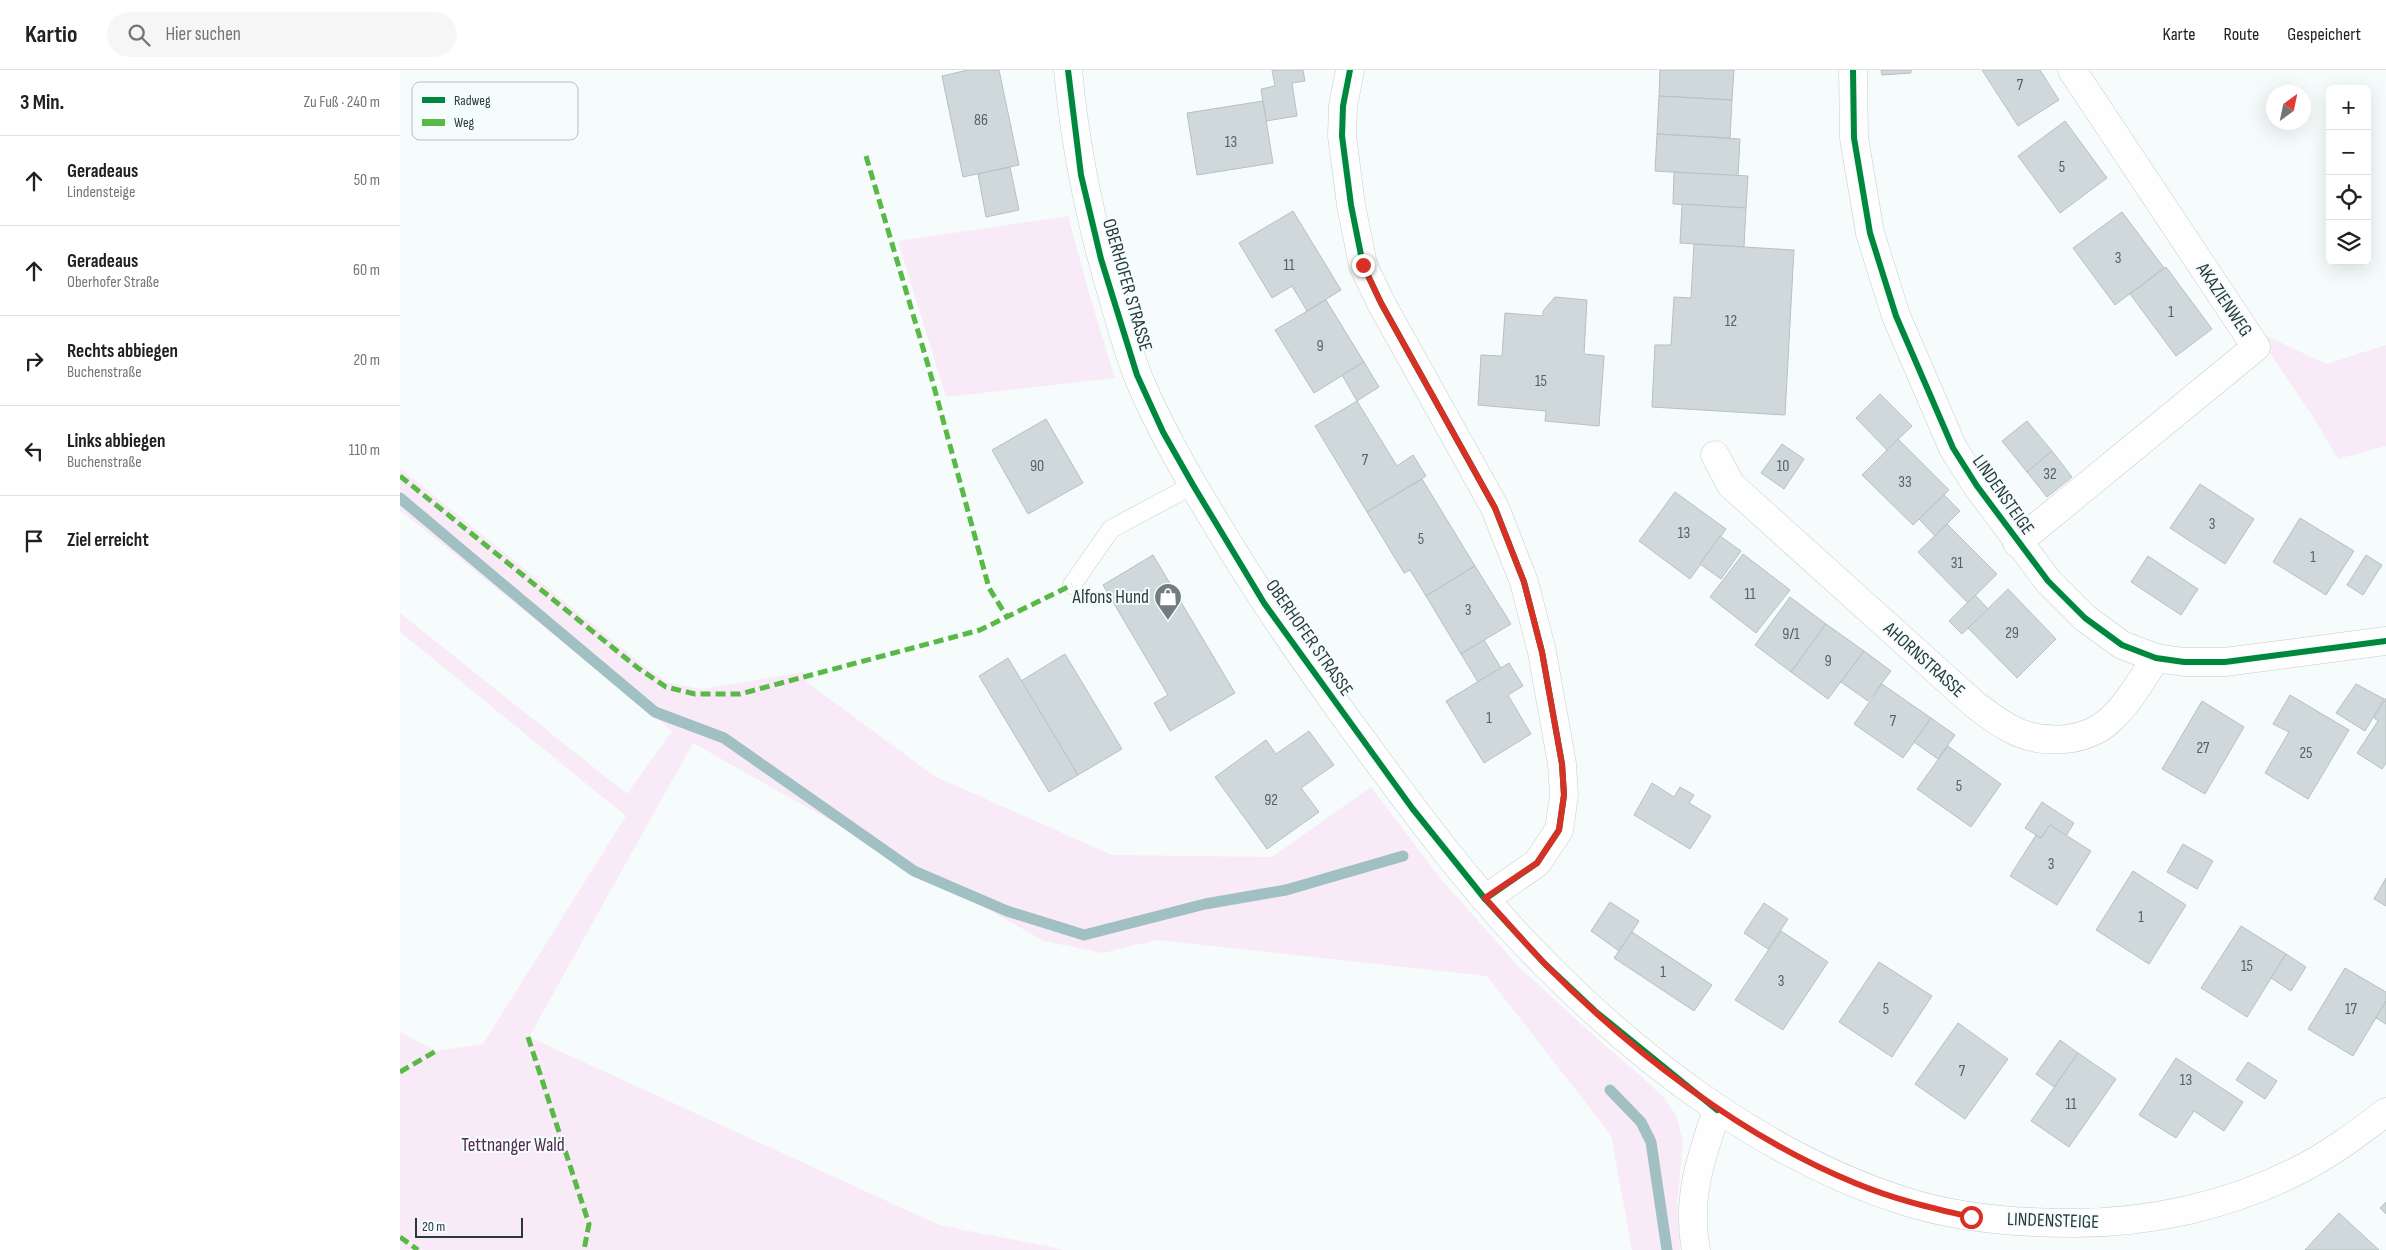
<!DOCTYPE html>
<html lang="de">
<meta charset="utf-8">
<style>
:root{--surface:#fff;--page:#f6f6f6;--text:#202124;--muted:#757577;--line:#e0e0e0}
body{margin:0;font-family:"Sofia Sans Condensed",sans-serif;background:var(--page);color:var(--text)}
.controls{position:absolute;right:15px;top:15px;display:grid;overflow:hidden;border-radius:8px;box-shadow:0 5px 20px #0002}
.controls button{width:45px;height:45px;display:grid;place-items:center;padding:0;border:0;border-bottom:1px solid var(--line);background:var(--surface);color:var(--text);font:25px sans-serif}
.compass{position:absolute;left:1866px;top:15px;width:45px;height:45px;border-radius:50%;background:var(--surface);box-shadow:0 5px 20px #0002;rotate:33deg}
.scale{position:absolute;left:15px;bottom:12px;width:108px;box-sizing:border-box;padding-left:5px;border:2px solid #2a3a3b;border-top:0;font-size:14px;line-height:18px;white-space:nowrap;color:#2a3a3b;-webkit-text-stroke:4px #f4fcfd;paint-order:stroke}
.stop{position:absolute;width:15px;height:15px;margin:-11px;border:4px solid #d93025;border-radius:50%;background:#fff}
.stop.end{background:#d93025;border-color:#fff;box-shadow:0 1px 5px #0008}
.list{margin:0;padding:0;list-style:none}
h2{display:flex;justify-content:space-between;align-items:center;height:65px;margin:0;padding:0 20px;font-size:21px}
h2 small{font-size:16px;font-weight:400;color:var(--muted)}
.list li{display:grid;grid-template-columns:32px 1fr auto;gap:15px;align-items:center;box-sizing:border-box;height:90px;padding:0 20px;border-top:1px solid var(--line)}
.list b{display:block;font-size:19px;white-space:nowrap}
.list p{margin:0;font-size:16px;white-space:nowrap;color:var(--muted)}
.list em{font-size:16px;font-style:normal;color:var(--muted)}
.icon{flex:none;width:28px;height:28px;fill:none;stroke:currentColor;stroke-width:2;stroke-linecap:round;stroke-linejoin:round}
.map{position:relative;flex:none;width:1986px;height:1180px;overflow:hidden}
header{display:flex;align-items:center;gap:30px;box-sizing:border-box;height:70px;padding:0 25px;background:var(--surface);border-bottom:1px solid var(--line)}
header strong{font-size:24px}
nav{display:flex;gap:28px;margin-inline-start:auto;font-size:18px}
.search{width:350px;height:45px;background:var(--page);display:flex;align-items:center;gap:12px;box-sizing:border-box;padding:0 18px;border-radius:28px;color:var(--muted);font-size:19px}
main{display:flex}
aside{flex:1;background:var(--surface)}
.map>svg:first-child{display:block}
.green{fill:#f8ebf7}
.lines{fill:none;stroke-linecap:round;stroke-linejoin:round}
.stream{stroke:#a1c0c3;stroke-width:11}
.building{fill:#cfd9db;stroke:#b7c1c1}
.lane-casing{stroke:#c4cdce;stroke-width:19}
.street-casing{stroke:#c4cdce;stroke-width:29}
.lane{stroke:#fefefe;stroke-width:18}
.street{stroke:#fefefe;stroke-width:28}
.quiet{stroke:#58b947;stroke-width:5;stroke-dasharray:10 5;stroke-linecap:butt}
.cycleway-casing{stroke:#f4fcfd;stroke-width:9}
.cycleway{stroke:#00873e;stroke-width:6}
.route{stroke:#d93025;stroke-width:6}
.labels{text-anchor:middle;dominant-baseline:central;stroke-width:4;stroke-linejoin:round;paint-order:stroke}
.number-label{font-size:16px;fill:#536263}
.street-label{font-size:19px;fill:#2a3a3b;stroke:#f4fcfd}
.poi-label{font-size:19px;fill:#2a3a3b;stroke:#f4fcfd;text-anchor:end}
.park-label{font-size:19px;fill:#51294b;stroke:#f4fcfd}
.key{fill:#f4fcfd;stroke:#b7c2c3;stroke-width:1}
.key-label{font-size:14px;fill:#2a3a3b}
</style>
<header>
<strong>Kartio</strong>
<div class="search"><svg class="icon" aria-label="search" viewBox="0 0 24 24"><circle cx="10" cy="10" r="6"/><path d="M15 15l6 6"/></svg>Hier suchen</div>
<nav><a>Karte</a><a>Route</a><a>Gespeichert</a></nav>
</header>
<main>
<aside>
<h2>3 Min.<small>Zu Fuß · 240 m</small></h2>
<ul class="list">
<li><svg class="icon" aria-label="ahead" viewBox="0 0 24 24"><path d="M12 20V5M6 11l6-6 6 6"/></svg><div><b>Geradeaus</b><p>Lindensteige</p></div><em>50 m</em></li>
<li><svg class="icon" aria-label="ahead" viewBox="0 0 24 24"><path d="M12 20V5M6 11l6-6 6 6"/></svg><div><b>Geradeaus</b><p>Oberhofer Straße</p></div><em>60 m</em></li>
<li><svg class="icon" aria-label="right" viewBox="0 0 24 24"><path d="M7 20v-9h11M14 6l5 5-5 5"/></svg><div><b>Rechts abbiegen</b><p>Buchenstraße</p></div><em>20 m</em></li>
<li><svg class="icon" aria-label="left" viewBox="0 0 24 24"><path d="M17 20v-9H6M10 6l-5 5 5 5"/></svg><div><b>Links abbiegen</b><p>Buchenstraße</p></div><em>110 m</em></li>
<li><svg class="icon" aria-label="arrive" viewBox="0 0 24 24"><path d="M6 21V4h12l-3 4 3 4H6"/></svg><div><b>Ziel erreicht</b></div></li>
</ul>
</aside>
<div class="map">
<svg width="1986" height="1180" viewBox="0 0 1986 1180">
<rect width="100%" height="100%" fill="#f6fbfb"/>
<!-- green -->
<g class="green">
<polygon points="668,146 691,230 715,308 546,327 498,171"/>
<polygon points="1854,260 1926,294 1986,275 1986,376 1938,389 1912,345"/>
<polygon points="0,398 244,596 269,613 301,619 404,602 407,612 534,706 712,785 872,787 971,717 1041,809 1120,898 1201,972 1243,1008 1264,1028 1276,1045 1283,1072 1277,1136 1280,1180 1232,1180 1211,1065 1087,906 757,870 703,883 644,871 293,673 129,967 539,1155 665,1180 0,1180 0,962 36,981 83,974 226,746 0,562 0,543 227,724 272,661 0,440"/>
</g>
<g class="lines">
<!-- stream -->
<g class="stream">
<polyline points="0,428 255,642 324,668 514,801 607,841 684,865 805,834 886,820 1003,786"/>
<polyline points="1210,1020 1241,1052 1251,1072 1267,1180"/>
</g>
</g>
<!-- building -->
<g class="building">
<polygon points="568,0 599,0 619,95 563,107 542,6"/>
<polygon points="872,0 903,0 905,11 892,13 897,46 866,51 861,19 875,16"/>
<polygon points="1260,0 1334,0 1332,30 1259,26"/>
<polygon points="1481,0 1511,0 1511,3 1482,5"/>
<polygon points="1582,0 1640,0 1659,30 1618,56"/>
<polygon points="1259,26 1332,30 1330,68 1257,64"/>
<polygon points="863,31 873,93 797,105 787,43"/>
<polygon points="1665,51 1707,108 1660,143 1618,86"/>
<polygon points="1257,64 1340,69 1338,106 1255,101"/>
<polygon points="610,97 619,140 586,147 578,104"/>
<polygon points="1274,102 1348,106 1346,138 1273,134"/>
<polygon points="1282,134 1346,138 1344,177 1280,173"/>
<polygon points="893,141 941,220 907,241 892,216 872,228 839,173"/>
<polygon points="1722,142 1764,198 1715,235 1673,178"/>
<polygon points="1294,174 1394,180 1385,345 1252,337 1255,275 1271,275 1274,227 1291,228"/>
<polygon points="1766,197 1812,259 1776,286 1730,224"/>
<polygon points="1155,227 1187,230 1184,284 1204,286 1199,356 1145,351 1146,341 1078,335 1081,285 1102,286 1105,243 1143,246 1143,241"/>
<polygon points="926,230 964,292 914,323 875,260"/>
<polygon points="964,292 979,317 957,331 942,305"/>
<polygon points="1480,324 1512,356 1487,380 1456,348"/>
<polygon points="957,331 997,396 1013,385 1026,406 967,442 915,356"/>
<polygon points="646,349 683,413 628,444 592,380"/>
<polygon points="1627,351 1652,381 1627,402 1602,371"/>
<polygon points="1498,369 1549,420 1513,455 1462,405"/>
<polygon points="1382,374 1404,389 1384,419 1361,403"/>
<polygon points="1652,381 1672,407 1647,427 1627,402"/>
<polygon points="1022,409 1075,496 1026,526 1010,500 1004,503 967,442"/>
<polygon points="1800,414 1854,449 1825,494 1770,458"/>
<polygon points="1275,422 1326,459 1290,509 1239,471"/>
<polygon points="1544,425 1560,441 1535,466 1519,449"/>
<polygon points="1900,448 1954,481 1926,525 1873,492"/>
<polygon points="1547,454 1597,504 1568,533 1518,482"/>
<polygon points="1320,466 1341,481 1321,509 1300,494"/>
<polygon points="1343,484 1390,520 1356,563 1310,527"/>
<polygon points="753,485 835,623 770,661 754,633 768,625 703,515"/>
<polygon points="1966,485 1982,495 1963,525 1947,515"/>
<polygon points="1748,486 1798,519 1781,545 1731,512"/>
<polygon points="1075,496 1111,554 1061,584 1026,526"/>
<polygon points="1608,519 1656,569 1617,608 1568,558"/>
<polygon points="1575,525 1588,539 1562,564 1549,551"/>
<polygon points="1390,527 1426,554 1391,602 1355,575"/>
<polygon points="1426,554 1464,581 1428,629 1391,602"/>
<polygon points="1084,570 1101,598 1078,612 1061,584"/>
<polygon points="1464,581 1491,601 1468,631 1441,612"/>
<polygon points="665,584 722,679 678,705 621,611"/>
<polygon points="608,588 678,705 649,722 579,606"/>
<polygon points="1109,593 1123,616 1108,625 1131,664 1084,693 1046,631"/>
<polygon points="1482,614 1531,648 1503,688 1454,654"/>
<polygon points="1956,614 1984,629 1965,661 1936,643"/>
<polygon points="1890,625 1949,660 1908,729 1865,703 1889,662 1873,654"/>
<polygon points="1986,628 1986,693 1982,699 1957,683 1978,651 1974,648"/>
<polygon points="1802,631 1844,657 1805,724 1762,699"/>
<polygon points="1531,648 1555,665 1538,689 1514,672"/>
<polygon points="909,661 934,695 901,718 919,742 867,779 815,707 866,670 876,684"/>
<polygon points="1548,676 1601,714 1571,757 1517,719"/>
<polygon points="1252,713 1274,727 1280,717 1294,725 1289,733 1311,746 1290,779 1234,745"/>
<polygon points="1642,732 1674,753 1666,766 1650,755 1641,768 1625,758"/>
<polygon points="1650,755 1691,781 1657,835 1610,806 1636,765 1641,768"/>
<polygon points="1783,774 1813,791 1797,819 1767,802"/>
<polygon points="1733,801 1786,835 1749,894 1696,860"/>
<polygon points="1986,808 1986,836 1974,829"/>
<polygon points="1210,832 1239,851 1219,881 1191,861"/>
<polygon points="1364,833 1388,849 1368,879 1344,863"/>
<polygon points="1841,856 1886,884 1847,947 1801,918"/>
<polygon points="1381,861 1428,892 1383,960 1335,930"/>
<polygon points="1232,862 1312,915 1294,941 1214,888"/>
<polygon points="1886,884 1906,897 1891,921 1871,908"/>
<polygon points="1479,892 1532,926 1492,987 1439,952"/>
<polygon points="1945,898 1986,922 1986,931 1953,986 1908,959"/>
<polygon points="1986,931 1986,954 1976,948"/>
<polygon points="1558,953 1608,989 1565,1049 1515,1014"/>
<polygon points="1660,970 1678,983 1654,1017 1636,1004"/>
<polygon points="1678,983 1716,1009 1669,1077 1631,1051"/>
<polygon points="1776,988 1843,1032 1824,1061 1794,1041 1776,1068 1739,1045"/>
<polygon points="1848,992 1877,1011 1865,1029 1836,1010"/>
<polygon points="1986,1132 1986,1144 1980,1138"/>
<polygon points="1939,1143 1979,1180 1905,1180"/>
</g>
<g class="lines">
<defs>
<polyline id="lane" points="672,515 711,459 793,415"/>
<g id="street">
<path d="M 668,0 C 675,76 690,150 712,224 C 720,252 728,282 739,309 C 761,361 789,409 819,458 C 860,527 904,590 951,655 C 1012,738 1073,822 1145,894 C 1246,996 1370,1089 1507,1132 C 1561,1149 1618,1153 1674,1153 C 1749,1153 1827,1136 1895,1102 C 1928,1086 1957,1064 1986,1042"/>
<polyline points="950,0 943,36 942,66 951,135 963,195 981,233 1095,438 1124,512 1142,582 1162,694 1164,725 1159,760 1137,793 1085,829"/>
<polyline points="1453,0 1454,68 1470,163 1496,246 1553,378 1577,416 1648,511 1685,548 1722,575 1756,588 1784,592 1825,592 1986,571"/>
<path d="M 1315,385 L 1331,415 L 1574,634 C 1585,642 1596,651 1609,658 C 1639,675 1684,674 1710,650 C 1729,633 1742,609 1756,588"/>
<polyline points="1617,473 1856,277 1672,0"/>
<path d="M 1296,1180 C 1286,1129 1301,1088 1317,1040"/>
</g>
</defs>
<!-- lane casing -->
<use href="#lane" class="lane-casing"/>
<!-- street casing -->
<use href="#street" class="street-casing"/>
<!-- lane -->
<use href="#lane" class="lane"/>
<!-- street -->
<use href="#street" class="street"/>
<!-- quiet -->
<g class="quiet">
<polyline points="466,86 528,295 589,518 607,547"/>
<polyline points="0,406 238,598 266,617 295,624 340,624 580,560 672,515"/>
<polyline points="128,967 189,1154 184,1180"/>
<polyline points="0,1002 36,981"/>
<polyline points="0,1167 18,1180"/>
</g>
<defs>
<g id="cycleway">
<polyline points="668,0 681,105 701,189 737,305 763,362 793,415 864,533 1012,738 1085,829 1144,893 1195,941 1317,1040"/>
<polyline points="950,0 943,36 942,66 951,135 963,195 981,233 1095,438 1124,512 1142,582 1162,694 1164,725 1159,760 1137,793 1085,829"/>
<polyline points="1453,0 1454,68 1470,163 1496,246 1553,378 1577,416 1648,511 1685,548 1722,575 1756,588 1784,592 1825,592 1986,571"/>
</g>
</defs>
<!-- cycleway casing -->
<use href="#cycleway" class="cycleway-casing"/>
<!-- cycleway -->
<use href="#cycleway" class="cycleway"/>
</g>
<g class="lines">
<!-- route -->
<path class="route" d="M 963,195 L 981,233 L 1095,438 L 1124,512 L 1142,582 L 1162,694 L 1164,725 L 1159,760 L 1137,793 L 1085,828 C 1105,850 1124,872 1144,893 C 1229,980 1342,1067 1455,1113 C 1493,1129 1531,1138 1571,1147"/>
</g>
<!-- icons -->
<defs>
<symbol id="shop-pin" viewBox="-11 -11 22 30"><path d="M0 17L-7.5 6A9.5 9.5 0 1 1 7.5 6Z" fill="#717e7e" stroke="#f4fcfd"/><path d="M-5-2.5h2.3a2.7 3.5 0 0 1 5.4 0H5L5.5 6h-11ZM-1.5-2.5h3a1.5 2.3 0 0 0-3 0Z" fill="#fff"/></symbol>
</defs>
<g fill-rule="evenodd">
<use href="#shop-pin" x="752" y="511" width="32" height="43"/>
</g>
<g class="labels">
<!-- number labels -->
<g class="number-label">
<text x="1620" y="15">7</text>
<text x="581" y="50">86</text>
<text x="831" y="72">13</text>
<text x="1662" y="97">5</text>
<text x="1718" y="188">3</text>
<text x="889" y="195">11</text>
<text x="1771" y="242">1</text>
<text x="1331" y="251">12</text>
<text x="920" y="276">9</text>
<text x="1141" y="311">15</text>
<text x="965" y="390">7</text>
<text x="637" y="396">90</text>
<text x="1383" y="396">10</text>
<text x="1650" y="404">32</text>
<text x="1505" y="412">33</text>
<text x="1812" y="454">3</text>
<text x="1284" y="463">13</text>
<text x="1021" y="469">5</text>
<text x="1913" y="487">1</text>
<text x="1557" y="493">31</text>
<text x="1350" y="524">11</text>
<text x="1068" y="540">3</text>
<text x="1612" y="563">29</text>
<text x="1391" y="564">9/1</text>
<text x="1428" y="591">9</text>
<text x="1089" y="648">1</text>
<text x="1493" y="651">7</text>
<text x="1803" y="678">27</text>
<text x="1906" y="683">25</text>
<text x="1559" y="716">5</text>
<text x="871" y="730">92</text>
<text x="1651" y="794">3</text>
<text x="1741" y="847">1</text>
<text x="1847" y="896">15</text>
<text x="1263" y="902">1</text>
<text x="1381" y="911">3</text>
<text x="1486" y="939">5</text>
<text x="1951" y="939">17</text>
<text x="1562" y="1001">7</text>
<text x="1786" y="1010">13</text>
<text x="1671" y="1034">11</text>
</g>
<!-- street labels -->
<g class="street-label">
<text transform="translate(727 215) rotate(74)">OBERHOFER STRASSE</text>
<text transform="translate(1824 230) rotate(56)">AKAZIENWEG</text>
<text transform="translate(1603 425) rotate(55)">LINDENSTEIGE</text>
<text transform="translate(909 568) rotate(55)">OBERHOFER STRASSE</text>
<text transform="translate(1524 590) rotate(42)">AHORNSTRASSE</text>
<text transform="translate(1653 1151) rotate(2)">LINDENSTEIGE</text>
</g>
<!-- poi labels -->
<g class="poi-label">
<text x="749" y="527">Alfons Hund</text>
</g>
<!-- park labels -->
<g class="park-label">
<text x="113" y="1075">Tettnanger Wald</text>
</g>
</g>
<!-- legend -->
<rect x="12" y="12" width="166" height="58" rx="8" class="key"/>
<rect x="22" y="27" width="23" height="6" fill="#00873e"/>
<rect x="22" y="49" width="23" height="7" fill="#58b947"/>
<g class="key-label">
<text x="54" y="35">Radweg</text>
<text x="54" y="57">Weg</text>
</g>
</svg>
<div class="controls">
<button>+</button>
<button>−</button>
<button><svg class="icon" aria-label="locate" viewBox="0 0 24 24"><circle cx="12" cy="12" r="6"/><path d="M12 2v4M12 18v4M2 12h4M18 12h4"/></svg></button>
<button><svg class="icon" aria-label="layers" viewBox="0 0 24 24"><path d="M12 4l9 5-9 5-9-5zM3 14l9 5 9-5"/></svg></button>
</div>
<svg class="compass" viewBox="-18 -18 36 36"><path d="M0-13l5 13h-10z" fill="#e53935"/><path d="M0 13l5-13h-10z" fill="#757577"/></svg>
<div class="scale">20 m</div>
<div class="stop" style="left:1571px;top:1147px"></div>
<div class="stop end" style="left:963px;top:195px"></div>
</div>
</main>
